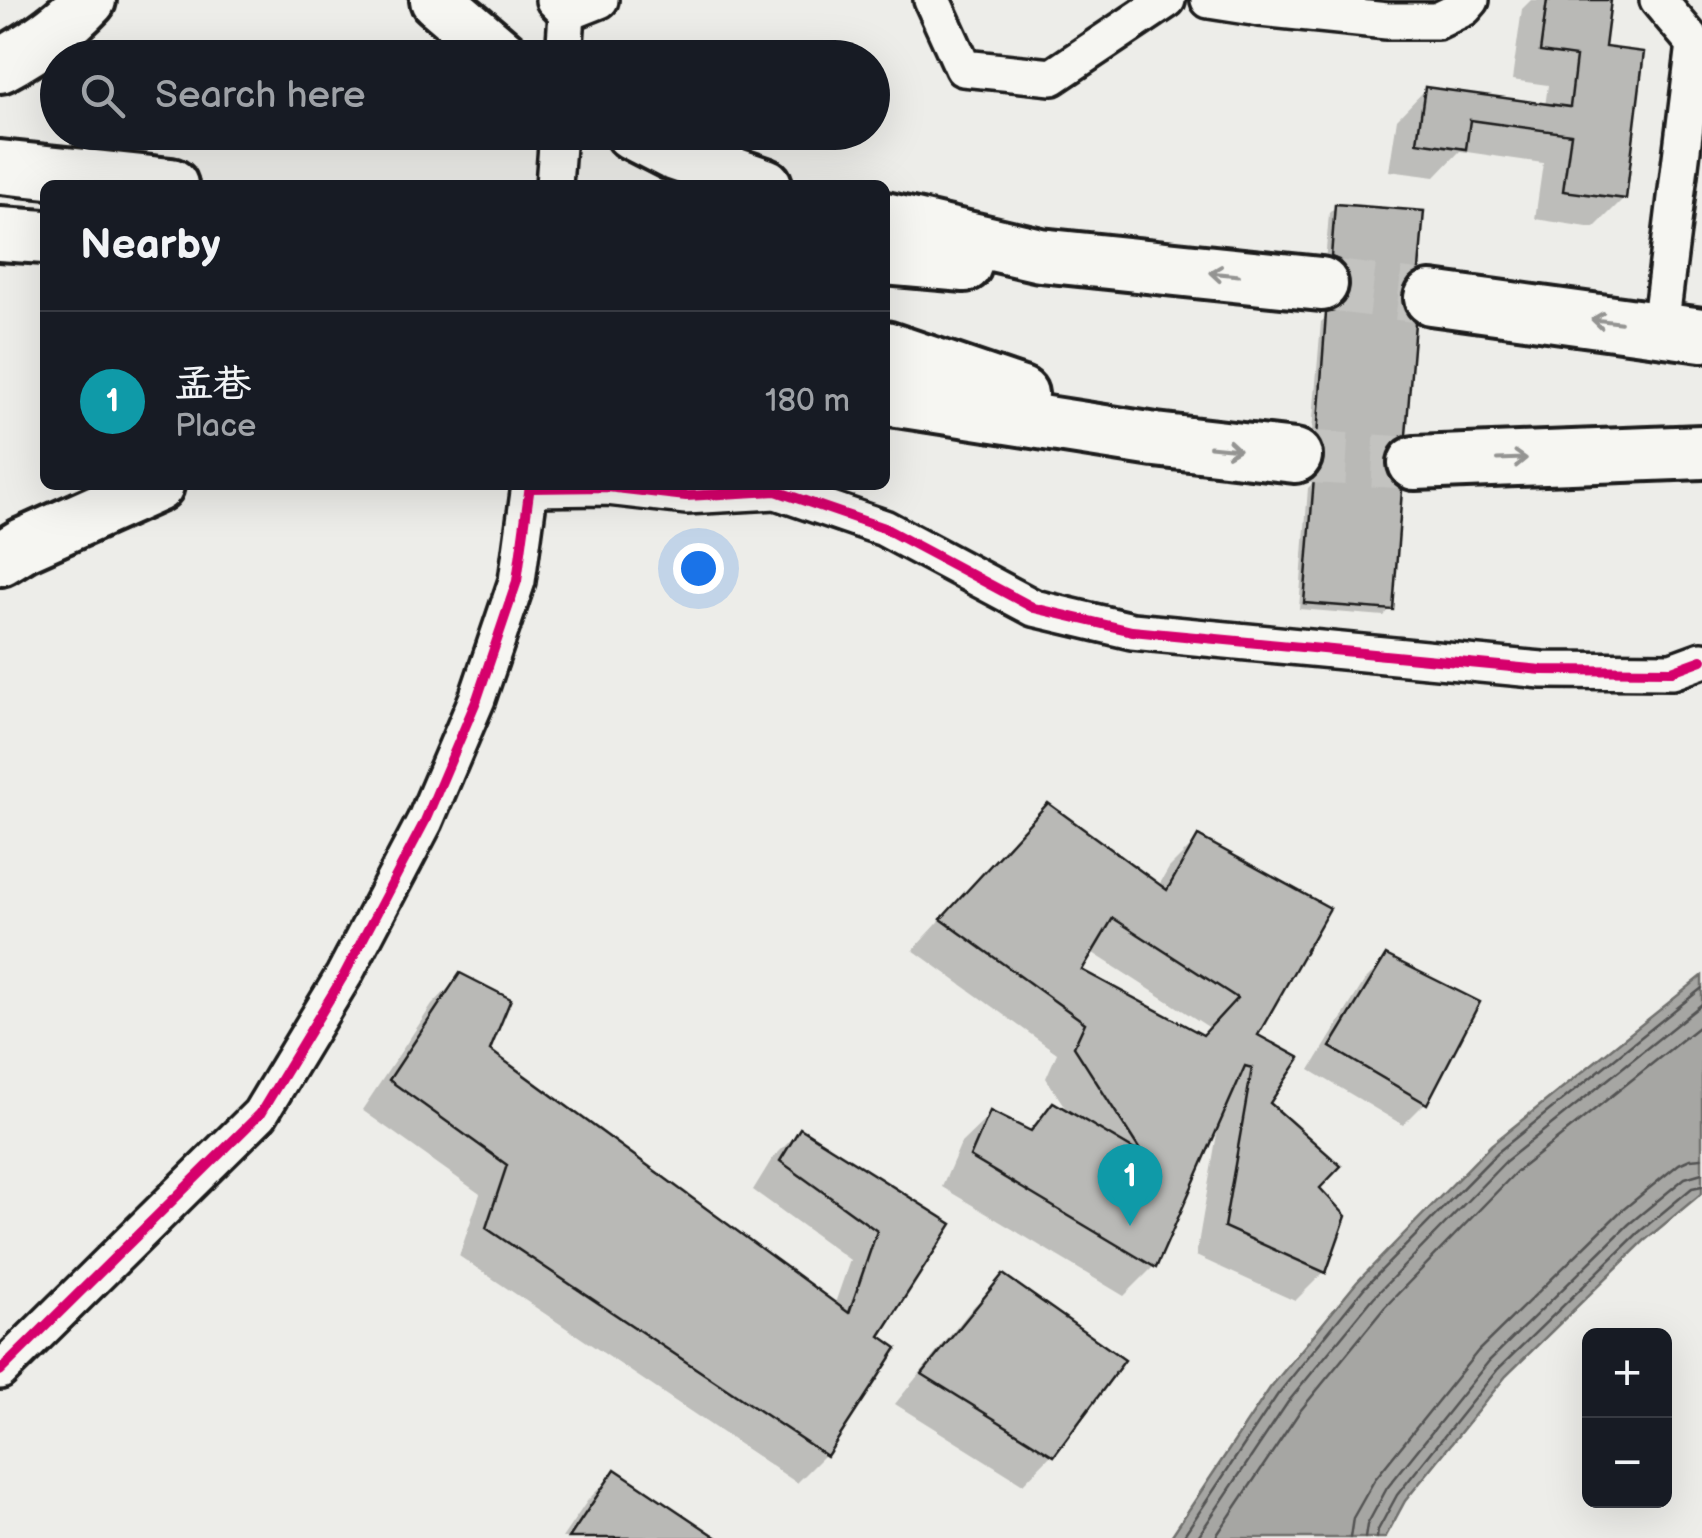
<!DOCTYPE html>
<meta charset="utf-8">
<style>
:root{--surface:#171b24;--page:#20242c;--text:#f1f3f6;--muted:#9ea1a6;--line:#363941;--accent:#db2777}
body{margin:0;font-family:"Balsamiq Sans","LXGW WenKai TC",sans-serif;background:var(--page);color:var(--text)}
.controls{position:absolute;right:30px;bottom:30px;display:grid;overflow:hidden;border-radius:15px;box-shadow:0 10px 40px #0002}
.controls button{width:90px;height:90px;display:grid;place-items:center;padding:0;border:0;border-bottom:2px solid var(--line);background:var(--surface);color:var(--text);font:50px sans-serif}
.you{position:absolute;left:698px;top:568px;width:35px;height:35px;margin:-25px;border:8px solid #fff;border-radius:50%;background:#1a73e8;box-shadow:0 0 0 15px #1a73e833}
.badge{display:grid;place-items:center;width:65px;height:65px;border-radius:50%;background:var(--accent);color:#fff;font-size:32px;font-weight:700}
.pin{position:absolute;translate:-50% -82px;filter:drop-shadow(0 2px 5px #0008)}
.pin::after{content:'';position:absolute;top:52px;width:35px;height:30px;background:inherit;clip-path:polygon(0 0,100% 0,50% 100%)}
.list{margin:0;padding:0;list-style:none}
h2{display:flex;justify-content:space-between;align-items:center;height:130px;margin:0;padding:0 40px;font-size:42px}
h2 small{font-size:32px;font-weight:400;color:var(--muted)}
.list li{display:grid;grid-template-columns:65px 1fr auto;gap:30px;align-items:center;box-sizing:border-box;height:180px;padding:0 40px;border-top:2px solid var(--line)}
.list b{display:block;font-size:38px;white-space:nowrap}
.list p{margin:0;font-size:32px;white-space:nowrap;color:var(--muted)}
.list em{font-size:32px;font-style:normal;color:var(--muted)}
.icon{flex:none;width:55px;height:55px;fill:none;stroke:currentColor;stroke-width:2;stroke-linecap:round;stroke-linejoin:round}
.map{position:relative;flex:none;width:1702px;height:1538px;overflow:hidden}
.search{position:absolute;background:var(--surface);box-shadow:0 10px 40px #0002;left:40px;top:40px;width:850px;height:110px;display:flex;align-items:center;gap:25px;box-sizing:border-box;padding:0 35px;border-radius:55px;color:var(--muted);font-size:38px}
.panel{position:absolute;background:var(--surface);box-shadow:0 10px 40px #0002;left:40px;top:180px;width:850px;height:310px;border-radius:15px}
.map>svg:first-child{display:block}
.water{fill:#a6a6a3;stroke:#6f6f6d;stroke-width:2.5}
.shadow{fill:#0003;fill-rule:evenodd}
.lines{fill:none;stroke-linecap:round;stroke-linejoin:round}
.shore{stroke:#535352;stroke-width:2.5}
.building{fill:#b9b9b6;stroke:#1c1c1c;stroke-width:2.5;fill-rule:evenodd}
.highway-tunnel{stroke:#c3c3c0;stroke-width:52;stroke-dasharray:52 26;stroke-linecap:butt}
.minor-casing{stroke:#1c1c1c;stroke-width:42}
.highway-casing{stroke:#1c1c1c;stroke-width:60}
.minor{stroke:#f6f6f2;stroke-width:35}
.highway{stroke:#f6f6f2;stroke-width:52}
.cycleway-casing{stroke:#f6f6f2;stroke-width:16}
.cycleway{stroke:#d6006c;stroke-width:10}
.oneway{stroke:#949492}
</style>
<div class="map">
<svg width="1702" height="1538" viewBox="0 0 1702 1538">
<rect width="100%" height="100%" fill="#edede9"/>
<filter id="ink" filterUnits="userSpaceOnUse"><feTurbulence type="fractalNoise" baseFrequency=".01" numOctaves="2"/><feDisplacementMap in="SourceGraphic" scale="20" xChannelSelector="R" yChannelSelector="G"/><feConvolveMatrix kernelMatrix="1 2 1 2 8 2 1 2 1" color-interpolation-filters="sRGB"/></filter>
<g filter="url(#ink)">
<!-- water -->
<polygon class="water" points="1702,976 1702,1193 1644,1241 1506,1376 1405,1501 1385,1538 1170,1538 1270,1388 1357,1282 1491,1145"/>
<!-- shadow -->
<g class="shadow">
<polygon points="1531,0 1609,0 1602,49 1624,198 1594,228 1535,219 1543,163 1460,151 1435,177 1389,171 1397,119 1426,89 1545,106 1548,85 1512,80 1522,9"/>
<polygon points="1336,206 1404,281 1399,295 1404,434 1397,441 1390,444 1383,463 1390,609 1384,616 1299,609 1308,488 1314,482 1319,467 1317,452 1311,444 1321,322 1328,315 1340,310 1345,294 1342,278 1325,263 1329,213"/>
<path d="M 1019,835 L 1158,887 L 1169,868 L 1198,839 L 1255,1036 L 1267,1103 L 1317,1188 L 1324,1272 L 1295,1301 L 1196,1256 L 1219,1122 L 1218,1122 L 1153,1267 L 1124,1296 L 942,1187 L 961,1143 L 991,1114 L 1027,1132 L 1053,1105 L 1070,1115 L 1046,1078 L 1057,1053 L 913,950 ZM 1090,951 L 1210,1028 L 1201,1037 L 1079,970 Z"/>
<polygon points="1387,958 1477,1003 1425,1103 1403,1125 1310,1070 1365,980"/>
<polygon points="460,976 487,1051 834,1306 850,1260 753,1190 772,1159 800,1131 948,1225 876,1337 893,1349 825,1455 797,1483 459,1256 480,1194 362,1110 432,1005"/>
<polygon points="1004,1277 1052,1454 1023,1484 895,1404 974,1306"/>
<polygon points="615,1472 713,1538 562,1538 588,1500"/>
</g>
<g class="lines">
<!-- shore -->
<g class="shore">
<polyline points="1182,1538 1278,1394 1364,1288 1498,1152 1702,988"/>
<polyline points="1197,1538 1288,1402 1374,1297 1506,1161 1702,1004"/>
<polyline points="1215,1538 1300,1411 1385,1307 1516,1172 1702,1024"/>
<polyline points="1350,1538 1353,1518 1375,1479 1478,1351 1619,1213 1679,1164 1690,1159 1702,1158"/>
<polyline points="1365,1538 1367,1525 1387,1488 1489,1361 1629,1224 1685,1178 1702,1173"/>
<polyline points="1377,1538 1378,1530 1397,1495 1498,1369 1638,1233 1692,1188 1702,1186"/>
</g>
</g>
<!-- building -->
<g class="building">
<polygon points="1547,0 1611,0 1605,47 1644,52 1626,199 1563,191 1571,134 1470,120 1466,149 1417,142 1425,87 1570,107 1576,57 1540,52"/>
<polygon points="1335,204 1424,211 1419,270 1407,280 1401,295 1404,310 1415,323 1406,435 1398,438 1389,448 1385,463 1389,478 1402,490 1393,610 1304,603 1314,478 1320,473 1325,458 1323,445 1317,437 1326,313 1334,311 1345,302 1351,286 1348,271 1339,260 1331,257"/>
<path d="M 1048,803 L 1167,890 L 1198,836 L 1330,908 L 1258,1035 L 1300,1058 L 1270,1103 L 1341,1166 L 1320,1188 L 1346,1216 L 1326,1273 L 1224,1227 L 1252,1068 L 1245,1066 L 1156,1268 L 970,1157 L 990,1111 L 1031,1131 L 1053,1102 L 1143,1155 L 1074,1047 L 1085,1023 L 941,919 ZM 1113,918 L 1237,998 L 1203,1035 L 1082,970 Z"/>
<polygon points="1386,955 1480,1002 1427,1104 1330,1047"/>
<polygon points="460,973 511,999 490,1050 849,1313 877,1231 780,1161 800,1128 952,1224 880,1336 897,1348 827,1456 486,1228 507,1165 389,1080"/>
<polygon points="1003,1274 1125,1360 1054,1456 922,1374"/>
<polygon points="615,1469 718,1538 569,1538"/>
</g>
<g class="lines">
<!-- highway-tunnel -->
<g class="highway-tunnel">
<polyline points="1321,284 1431,298"/>
<polyline points="1295,456 1415,463"/>
</g>
<defs>
<g id="minor">
<polyline points="554,0 567,13 600,0"/>
<polyline points="932,0 963,68 1052,77 1167,0"/>
<polyline points="1209,0 1260,8 1387,21 1437,21 1464,8 1471,0"/>
<polyline points="1658,0 1695,44 1660,328"/>
<polyline points="564,58 567,13"/>
<polyline points="554,185 558,132"/>
<polyline points="530,488 607,487 686,496 776,491 884,528 1034,608 1132,631 1542,670 1672,671 1702,660"/>
<polyline points="0,1371 260,1114 344,975 425,821 477,699 517,581 530,485"/>
</g>
<g id="highway">
<polyline points="437,0 505,58"/>
<path d="M 0,66 C 33,48 63,28 89,0"/>
<polyline points="631,132 672,153 765,185"/>
<polyline points="0,167 171,185"/>
<polyline points="885,219 1040,255 1321,284"/>
<polyline points="0,234 45,237"/>
<polyline points="885,258 965,265"/>
<polyline points="1431,298 1702,335"/>
<polyline points="885,348 1021,394"/>
<polyline points="885,398 1155,440 1295,456"/>
<polyline points="1415,463 1702,452"/>
<polyline points="0,559 23,545 157,485"/>
</g>
</defs>
<!-- minor casing -->
<use href="#minor" class="minor-casing"/>
<!-- highway casing -->
<use href="#highway" class="highway-casing"/>
<!-- minor -->
<use href="#minor" class="minor"/>
<!-- highway -->
<use href="#highway" class="highway"/>
<defs>
<g id="cycleway">
<polyline points="530,488 607,487 686,496 776,491 884,528 1034,608 1132,631 1542,670 1672,671 1702,660"/>
<polyline points="0,1371 260,1114 344,975 425,821 477,699 517,581 530,485"/>
</g>
</defs>
<!-- cycleway casing -->
<use href="#cycleway" class="cycleway-casing"/>
<!-- cycleway -->
<use href="#cycleway" class="cycleway"/>
</g>
<!-- one-way arrows -->
<defs><path id="oneway-shaft" d="M-6 0H5M1.5-3L5.5 0L1.5 3" fill="none" stroke-width="1.6" stroke-linecap="round" stroke-linejoin="round" transform="scale(2.5)"/></defs>
<g class="oneway">
<use href="#oneway-shaft" transform="translate(1224 274) rotate(-174)"/>
<use href="#oneway-shaft" transform="translate(1606 321) rotate(-173)"/>
<use href="#oneway-shaft" transform="translate(1225 448) rotate(6)"/>
<use href="#oneway-shaft" transform="translate(1512 459) rotate(-2)"/>
</g>
</g>
</svg>
<div class="controls">
<button>+</button>
<button>−</button>
</div>
<div class="you"></div>
<div class="pin badge" style="left:1130px;top:1226px;background:#0f9aa8">1</div>
<div class="search"><svg class="icon" aria-label="search" viewBox="0 0 24 24"><circle cx="10" cy="10" r="6"/><path d="M15 15l6 6"/></svg>Search here</div>
<section class="panel">
<h2>Nearby<small></small></h2>
<ul class="list">
<li><span class="badge" style="background:#0f9aa8">1</span><div><b>孟巷</b><p>Place</p></div><em>180 m</em></li>
</ul>
</section>
</div>
